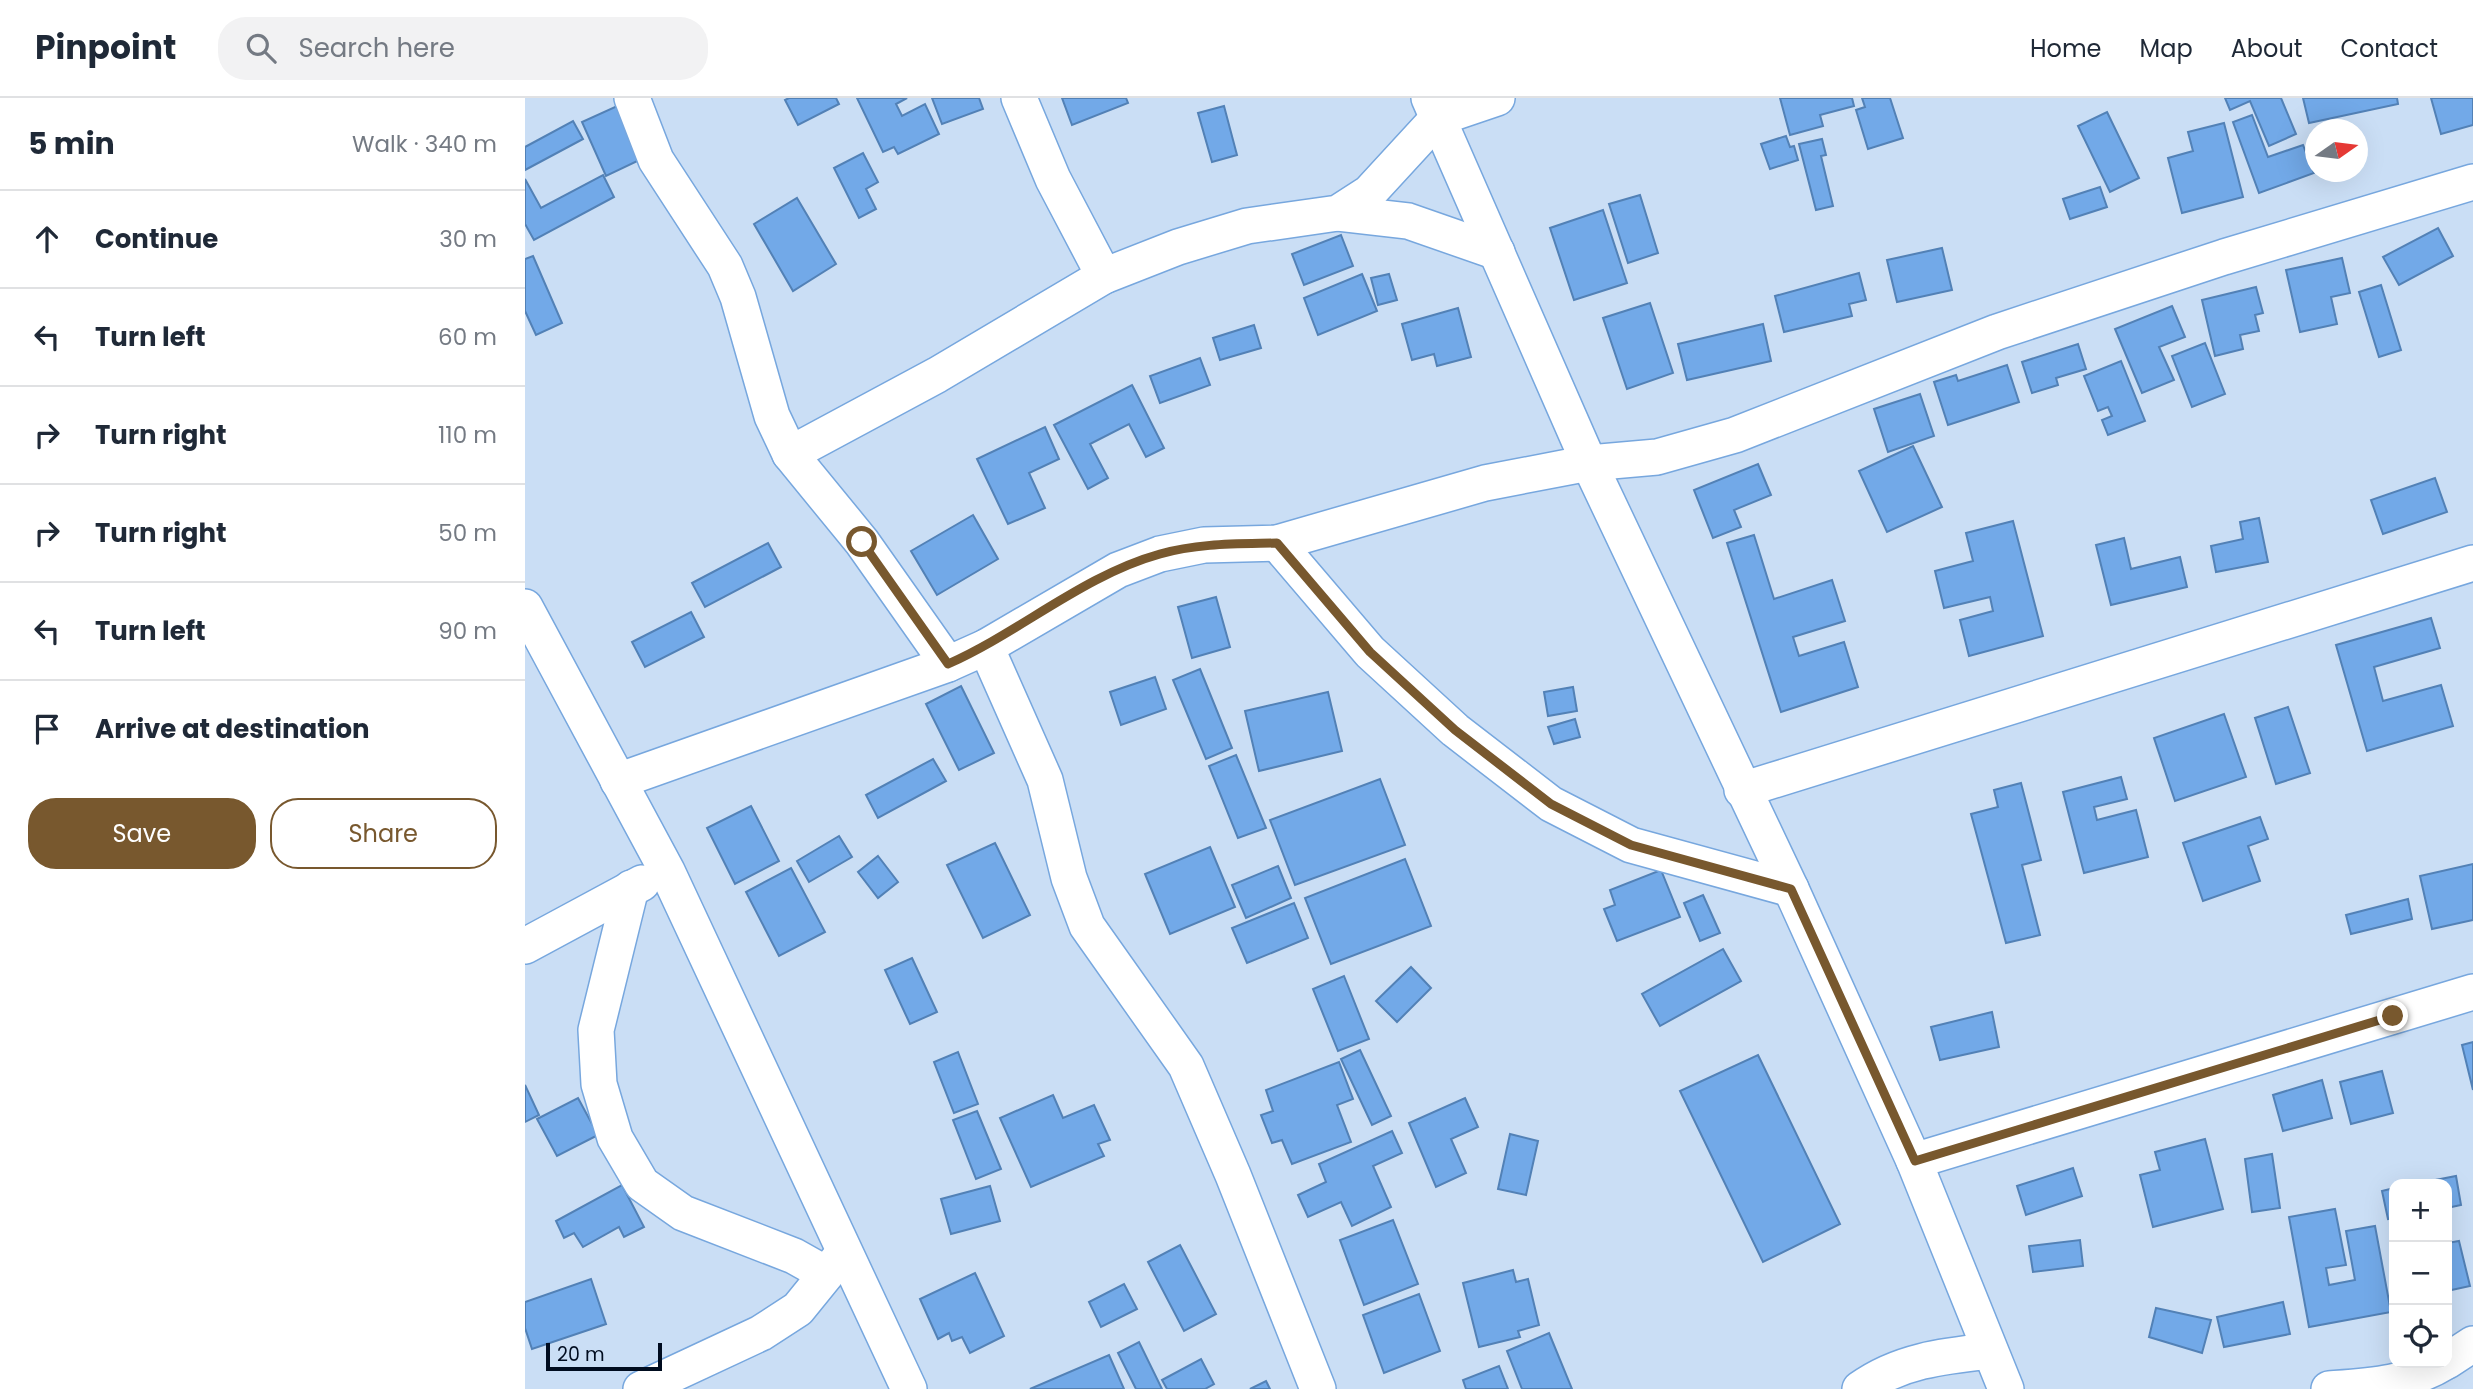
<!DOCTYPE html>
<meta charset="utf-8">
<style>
:root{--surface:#fff;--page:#f2f2f3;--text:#1f2937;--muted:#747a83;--line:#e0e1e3;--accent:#78582e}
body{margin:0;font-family:Poppins,sans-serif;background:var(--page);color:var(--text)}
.controls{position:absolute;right:21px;bottom:21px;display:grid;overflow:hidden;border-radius:14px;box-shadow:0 7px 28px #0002}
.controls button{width:63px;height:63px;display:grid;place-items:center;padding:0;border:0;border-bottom:2px solid var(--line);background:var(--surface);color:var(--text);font:35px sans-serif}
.compass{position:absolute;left:1780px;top:21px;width:63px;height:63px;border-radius:50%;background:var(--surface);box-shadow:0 7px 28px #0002;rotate:76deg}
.scale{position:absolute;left:21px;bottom:18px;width:116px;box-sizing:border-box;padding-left:7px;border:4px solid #000c1f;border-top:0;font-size:19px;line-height:24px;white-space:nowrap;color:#000c1f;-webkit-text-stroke:5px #cadef5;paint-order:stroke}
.stop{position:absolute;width:21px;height:21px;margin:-16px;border:5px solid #78582e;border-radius:50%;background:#fff}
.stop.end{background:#78582e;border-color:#fff;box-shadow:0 2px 7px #0008}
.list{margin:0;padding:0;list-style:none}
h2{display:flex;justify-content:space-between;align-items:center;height:91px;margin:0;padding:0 28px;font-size:30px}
h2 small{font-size:23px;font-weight:400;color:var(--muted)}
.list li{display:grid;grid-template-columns:46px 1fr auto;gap:21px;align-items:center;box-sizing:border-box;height:98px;padding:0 28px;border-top:2px solid var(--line)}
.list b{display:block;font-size:26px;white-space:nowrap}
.list em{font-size:23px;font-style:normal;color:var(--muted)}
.actions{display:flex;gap:14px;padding:21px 28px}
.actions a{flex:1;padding:16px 0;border:2px solid var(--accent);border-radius:28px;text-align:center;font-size:24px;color:var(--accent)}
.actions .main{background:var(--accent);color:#fff}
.icon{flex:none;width:38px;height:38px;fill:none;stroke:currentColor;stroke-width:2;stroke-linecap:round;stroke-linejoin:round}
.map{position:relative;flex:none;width:1948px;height:1291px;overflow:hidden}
header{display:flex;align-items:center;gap:42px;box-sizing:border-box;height:98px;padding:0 35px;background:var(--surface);border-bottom:2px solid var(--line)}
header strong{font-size:33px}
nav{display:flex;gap:38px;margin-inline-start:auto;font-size:24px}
.search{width:490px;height:63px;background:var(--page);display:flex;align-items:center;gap:18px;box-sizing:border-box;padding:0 24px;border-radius:28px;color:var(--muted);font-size:26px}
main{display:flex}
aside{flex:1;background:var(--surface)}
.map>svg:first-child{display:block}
.building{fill:#72a9e8;stroke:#5281b6;stroke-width:2}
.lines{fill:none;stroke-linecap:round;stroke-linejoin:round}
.minor-casing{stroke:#77a7de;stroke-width:38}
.minor{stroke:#fff;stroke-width:35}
.route{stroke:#78582e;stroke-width:9}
</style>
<header>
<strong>Pinpoint</strong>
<div class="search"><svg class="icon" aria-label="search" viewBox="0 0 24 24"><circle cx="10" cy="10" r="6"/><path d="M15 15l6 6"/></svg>Search here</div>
<nav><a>Home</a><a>Map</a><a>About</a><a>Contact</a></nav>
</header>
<main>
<aside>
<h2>5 min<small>Walk · 340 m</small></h2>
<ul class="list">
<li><svg class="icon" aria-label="ahead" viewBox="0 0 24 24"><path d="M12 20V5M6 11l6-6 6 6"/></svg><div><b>Continue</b></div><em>30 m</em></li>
<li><svg class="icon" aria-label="left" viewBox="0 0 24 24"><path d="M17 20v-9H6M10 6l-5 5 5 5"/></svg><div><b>Turn left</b></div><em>60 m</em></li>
<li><svg class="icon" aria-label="right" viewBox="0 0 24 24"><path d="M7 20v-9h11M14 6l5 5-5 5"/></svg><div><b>Turn right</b></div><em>110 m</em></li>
<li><svg class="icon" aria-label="right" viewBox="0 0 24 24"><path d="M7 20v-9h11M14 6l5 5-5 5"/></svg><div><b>Turn right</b></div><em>50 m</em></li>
<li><svg class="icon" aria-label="left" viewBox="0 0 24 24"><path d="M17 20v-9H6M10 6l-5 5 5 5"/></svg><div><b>Turn left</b></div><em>90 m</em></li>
<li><svg class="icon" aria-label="arrive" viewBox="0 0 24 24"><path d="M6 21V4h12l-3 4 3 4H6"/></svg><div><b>Arrive at destination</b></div></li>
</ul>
<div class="actions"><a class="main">Save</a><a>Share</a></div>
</aside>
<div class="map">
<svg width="1948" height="1291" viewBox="0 0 1948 1291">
<rect width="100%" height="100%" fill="#cadef5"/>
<!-- building -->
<g class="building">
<polygon points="264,0 311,0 314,6 273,27 260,2"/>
<polygon points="332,0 382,0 371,6 377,18 400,6 414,36 373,56 369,49 358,54"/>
<polygon points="407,0 454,0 458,11 417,26"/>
<polygon points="537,0 601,0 603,5 547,27"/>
<polygon points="1255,0 1327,0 1329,8 1295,17 1298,28 1265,37"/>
<polygon points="1337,0 1365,0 1378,40 1343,51 1331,12 1340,9"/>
<polygon points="1700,0 1756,0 1771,36 1744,48 1725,3 1705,12"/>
<polygon points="1778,0 1872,0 1873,6 1784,25"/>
<polygon points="1906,0 1948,0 1948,27 1916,36"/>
<polygon points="101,4 125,57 81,78 57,24"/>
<polygon points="699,8 712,57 687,64 673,15"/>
<polygon points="1582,14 1614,80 1585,94 1553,28"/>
<polygon points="1727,17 1743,59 1778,47 1789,75 1734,95 1708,24"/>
<polygon points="48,23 58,41 0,72 0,49"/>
<polygon points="1699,25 1718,99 1657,115 1643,60 1668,53 1663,34"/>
<polygon points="1261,38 1265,49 1269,48 1273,62 1245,71 1236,46"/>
<polygon points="1297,41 1301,57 1296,58 1308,108 1291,112 1274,46"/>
<polygon points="338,55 353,84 341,91 351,111 334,120 309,70"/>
<polygon points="78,77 89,99 9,142 0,126 0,81 16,110"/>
<polygon points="1575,89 1582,109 1545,121 1538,101"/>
<polygon points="1115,97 1133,155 1103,165 1084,106"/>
<polygon points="272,100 311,166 268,193 229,126"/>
<polygon points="1078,112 1102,185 1049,202 1025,130"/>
<polygon points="1913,130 1928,158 1874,187 1858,159"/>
<polygon points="816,137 828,168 779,187 767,156"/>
<polygon points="1417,150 1427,192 1372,204 1362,162"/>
<polygon points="8,158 37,225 11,237 0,213 0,161"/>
<polygon points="1817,160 1825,195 1806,199 1812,226 1775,234 1761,172"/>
<polygon points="1334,175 1341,202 1324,206 1327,218 1259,234 1250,198"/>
<polygon points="837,176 852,213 793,237 779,200"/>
<polygon points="864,176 872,202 853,207 846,180"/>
<polygon points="1856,187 1876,252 1854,259 1834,194"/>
<polygon points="1731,189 1738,215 1730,217 1734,233 1715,237 1718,251 1690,258 1677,202"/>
<polygon points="1125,205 1148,275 1102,291 1078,220"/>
<polygon points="1647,208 1660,239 1634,249 1649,282 1617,295 1590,231"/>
<polygon points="933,210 946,259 912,268 909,256 887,262 877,226"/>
<polygon points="1238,226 1246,263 1162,282 1153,246"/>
<polygon points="729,227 736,250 695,262 688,240"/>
<polygon points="1680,245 1700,296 1667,309 1647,258"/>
<polygon points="1553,246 1561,271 1531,280 1533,287 1507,295 1497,264"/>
<polygon points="675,260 685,287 635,305 625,278"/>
<polygon points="1596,263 1620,323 1583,337 1577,322 1587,318 1583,309 1573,313 1559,278"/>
<polygon points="1482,267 1494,304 1423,327 1409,284 1431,277 1433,283"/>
<polygon points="607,287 639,350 621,359 604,326 565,346 583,380 563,391 529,327"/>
<polygon points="1395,296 1409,338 1363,354 1349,311"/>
<polygon points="520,329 534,361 504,375 520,410 483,426 452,361"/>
<polygon points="1388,348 1417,409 1362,434 1334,373"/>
<polygon points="1233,366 1246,397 1209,412 1216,429 1188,440 1169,392"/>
<polygon points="1910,380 1922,414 1858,436 1846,402"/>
<polygon points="448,417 473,461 412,497 386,453"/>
<polygon points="1734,420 1743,464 1691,474 1686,448 1718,441 1715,424"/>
<polygon points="1488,423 1518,538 1444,558 1435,522 1468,513 1465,499 1419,510 1410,473 1448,463 1441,435"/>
<polygon points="1229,437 1249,501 1307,482 1320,523 1268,539 1274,558 1319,544 1333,589 1256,614 1202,445"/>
<polygon points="1599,440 1606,471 1655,459 1662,489 1586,507 1571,447"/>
<polygon points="243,445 256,469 180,509 167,485"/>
<polygon points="691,499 705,549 667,560 653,509"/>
<polygon points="166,514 179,539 120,569 107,544"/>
<polygon points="1906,520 1915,550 1849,569 1858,603 1916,587 1928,628 1842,653 1811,547"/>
<polygon points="675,571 707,650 681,661 648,582"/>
<polygon points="630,579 641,611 596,627 585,594"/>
<polygon points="436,588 469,655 434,672 401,606"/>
<polygon points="1048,589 1052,613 1023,618 1019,594"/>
<polygon points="803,594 817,653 734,673 720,613"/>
<polygon points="1763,609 1785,675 1751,686 1730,620"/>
<polygon points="1699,616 1721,679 1650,703 1629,640"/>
<polygon points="1050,621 1055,639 1029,646 1023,629"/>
<polygon points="711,657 741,730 713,740 684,668"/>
<polygon points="408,661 421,683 353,720 341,697"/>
<polygon points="1596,679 1602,701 1569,709 1572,722 1611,712 1623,759 1559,775 1538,694"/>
<polygon points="855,681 880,747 770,787 745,722"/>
<polygon points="1496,685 1516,762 1497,767 1515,837 1481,845 1446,716 1473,709 1469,692"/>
<polygon points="226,708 254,763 210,786 182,730"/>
<polygon points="1735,719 1743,741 1723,748 1735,783 1678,803 1658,745"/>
<polygon points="314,738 327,759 284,784 272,763"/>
<polygon points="470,745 505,817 458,840 422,767"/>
<polygon points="685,749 710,809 645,836 620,776"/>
<polygon points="353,758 373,784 353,800 333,774"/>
<polygon points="880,761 906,828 806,866 780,800"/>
<polygon points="1948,766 1948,822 1907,831 1895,778"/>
<polygon points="753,768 766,800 721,820 707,787"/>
<polygon points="266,770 300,834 254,858 221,794"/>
<polygon points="1136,772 1155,819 1092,843 1079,811 1090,807 1085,792"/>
<polygon points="1178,797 1195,835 1175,843 1159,805"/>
<polygon points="1883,801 1887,821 1826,836 1821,817"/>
<polygon points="769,805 783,840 722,865 707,830"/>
<polygon points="1198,851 1216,883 1135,928 1117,896"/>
<polygon points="387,860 412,914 385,926 360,872"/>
<polygon points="886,869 906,890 872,924 851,903"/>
<polygon points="819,878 844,941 813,953 788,891"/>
<polygon points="1467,914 1474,949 1415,962 1406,929"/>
<polygon points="1948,944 1948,992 1937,947"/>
<polygon points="835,952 866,1018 847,1027 816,961"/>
<polygon points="433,954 453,1006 429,1015 409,964"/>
<polygon points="1233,957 1315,1126 1238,1164 1155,993"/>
<polygon points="814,964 828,1001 812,1007 826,1044 767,1066 757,1042 747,1045 736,1017 748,1013 741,992"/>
<polygon points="1857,973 1868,1015 1826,1026 1815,984"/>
<polygon points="1797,982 1807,1020 1758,1033 1748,997"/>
<polygon points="0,987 14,1017 0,1024"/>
<polygon points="528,997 538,1020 569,1007 585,1042 573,1046 579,1058 506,1089 475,1020"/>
<polygon points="53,1000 73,1037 32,1058 12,1021"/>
<polygon points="940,1000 953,1029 926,1041 941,1075 911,1089 884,1025"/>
<polygon points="452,1013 476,1071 451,1081 428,1022"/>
<polygon points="867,1033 877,1055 848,1068 866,1109 827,1128 816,1104 783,1119 773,1097 801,1084 794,1066"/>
<polygon points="985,1036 1013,1043 1001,1097 973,1091"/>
<polygon points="1680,1041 1698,1111 1628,1129 1615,1077 1635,1072 1630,1054"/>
<polygon points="1747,1056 1755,1110 1727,1114 1720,1061"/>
<polygon points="1548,1070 1557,1098 1501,1117 1492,1088"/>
<polygon points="1931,1078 1936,1107 1922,1110 1922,1086 1890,1086"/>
<polygon points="97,1087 119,1129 99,1139 94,1129 58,1149 49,1135 39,1140 31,1123"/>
<polygon points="465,1088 475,1123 426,1136 416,1101"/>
<polygon points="1869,1090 1869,1120 1863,1121 1857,1093"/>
<polygon points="1810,1111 1821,1167 1801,1170 1804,1187 1830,1182 1821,1133 1850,1128 1866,1214 1784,1229 1764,1119"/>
<polygon points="868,1122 893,1186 839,1207 815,1142"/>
<polygon points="1555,1142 1558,1168 1508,1174 1504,1148"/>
<polygon points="1934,1143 1945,1188 1922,1193 1922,1145"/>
<polygon points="655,1147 691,1216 659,1233 623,1164"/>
<polygon points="988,1172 991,1184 1003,1181 1014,1227 993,1233 995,1239 954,1249 938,1185"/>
<polygon points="450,1175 479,1238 445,1255 437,1239 427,1243 424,1235 413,1241 395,1201"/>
<polygon points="66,1181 81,1226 7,1251 0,1230 0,1204"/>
<polygon points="599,1186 612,1211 576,1229 564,1204"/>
<polygon points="894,1196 915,1253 859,1275 838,1217"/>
<polygon points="1758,1204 1765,1236 1699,1249 1692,1219"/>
<polygon points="1631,1210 1686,1222 1677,1255 1624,1239"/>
<polygon points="1024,1235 1047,1291 997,1291 982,1253"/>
<polygon points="614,1244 637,1291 611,1291 593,1255"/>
<polygon points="584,1257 599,1291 505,1291"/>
<polygon points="676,1261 689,1286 680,1291 642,1291 637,1282"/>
<polygon points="974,1268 983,1291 941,1291 938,1282"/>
<polygon points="741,1283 745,1291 725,1291"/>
</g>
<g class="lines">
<defs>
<g id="minor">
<polyline points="107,0 131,62 200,168 213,199 247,318 265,356 337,444 423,566"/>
<polyline points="494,0 528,81 579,178"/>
<polyline points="904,0 1064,365 1266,791 1389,1063 1481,1291"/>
<polyline points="813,115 883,123 972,154"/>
<polyline points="265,356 412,277 579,178 653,149 722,128 813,115 844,95 913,20 972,0"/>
<polyline points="752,445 845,554 930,632 1026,706 1106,747 1266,791"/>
<polyline points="0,509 142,773 384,1291"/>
<polyline points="461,549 520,682 544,780 562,828 661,968 708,1077 793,1291"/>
<polyline points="93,683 423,566 461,549 593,472 635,456 679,447 752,445 960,385 1064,365 1132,359 1210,337 1472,234 1699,159 1948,84"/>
<polyline points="1217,692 1948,465"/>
<polyline points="106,790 71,932 74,986 90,1040 117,1086 158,1115 269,1158 301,1176"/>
<polyline points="0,848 117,785"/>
<polyline points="1389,1063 1948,894"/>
<polyline points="1922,1263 1948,1246"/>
<polyline points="116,1291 236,1235 273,1211 316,1158"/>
<path d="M 1335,1291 C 1374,1263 1418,1258 1464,1253"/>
<path d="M 1804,1291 C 1844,1288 1884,1286 1918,1265"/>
</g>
</defs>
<!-- minor casing -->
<use href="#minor" class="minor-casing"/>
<!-- minor -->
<use href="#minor" class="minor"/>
</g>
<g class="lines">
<!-- route -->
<path class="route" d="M 337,444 L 423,566 C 495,534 559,477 635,456 C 673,445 713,446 752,445 L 845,554 L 930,632 L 1026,706 L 1106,747 L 1266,791 L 1390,1063 L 1868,918"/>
</g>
</svg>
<div class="controls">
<button>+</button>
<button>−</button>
<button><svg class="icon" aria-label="locate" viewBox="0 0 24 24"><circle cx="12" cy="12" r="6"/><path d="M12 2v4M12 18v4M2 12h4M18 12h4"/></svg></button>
</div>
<svg class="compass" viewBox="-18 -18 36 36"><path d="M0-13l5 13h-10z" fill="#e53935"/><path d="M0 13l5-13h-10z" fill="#747a83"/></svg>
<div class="scale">20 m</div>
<div class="stop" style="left:337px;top:444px"></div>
<div class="stop end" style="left:1868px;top:918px"></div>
</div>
</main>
